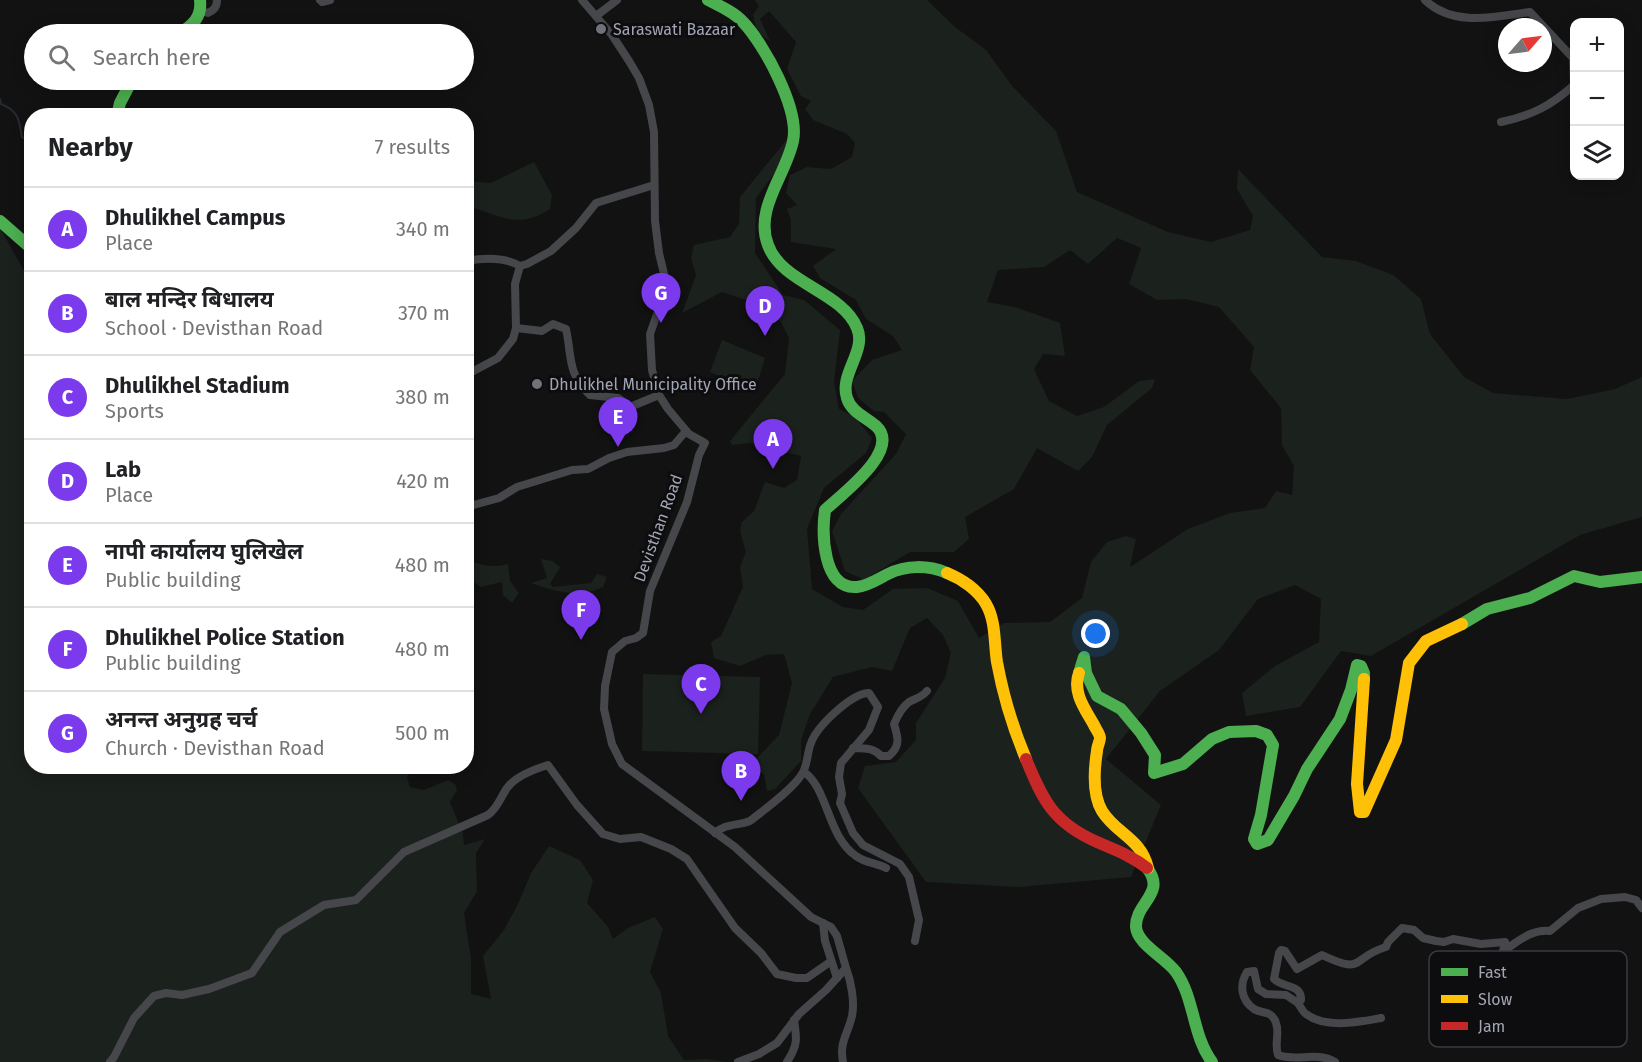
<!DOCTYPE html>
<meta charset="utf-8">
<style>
:root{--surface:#fff;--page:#f2f2f2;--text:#202124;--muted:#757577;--line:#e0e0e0;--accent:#7c3aed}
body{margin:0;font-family:"Fira Sans","Noto Sans Devanagari",sans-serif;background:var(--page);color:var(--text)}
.controls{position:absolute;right:18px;top:18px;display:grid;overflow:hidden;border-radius:12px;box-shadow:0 3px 15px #0003}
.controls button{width:54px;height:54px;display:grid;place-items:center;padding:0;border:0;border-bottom:2px solid var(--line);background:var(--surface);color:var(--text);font:30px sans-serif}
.compass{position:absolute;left:1498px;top:18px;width:54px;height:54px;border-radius:50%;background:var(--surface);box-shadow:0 3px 15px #0003;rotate:62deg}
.you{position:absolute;left:1096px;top:634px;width:21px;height:21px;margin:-15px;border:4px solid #fff;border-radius:50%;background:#1a73e8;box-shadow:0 0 0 9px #1a73e833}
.badge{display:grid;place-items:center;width:39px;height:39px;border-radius:50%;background:var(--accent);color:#fff;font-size:20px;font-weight:700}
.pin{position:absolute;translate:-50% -50px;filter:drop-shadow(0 2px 3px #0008)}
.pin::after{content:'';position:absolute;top:32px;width:21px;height:18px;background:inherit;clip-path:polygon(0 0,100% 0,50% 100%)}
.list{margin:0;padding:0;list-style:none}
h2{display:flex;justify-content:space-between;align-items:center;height:78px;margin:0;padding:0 24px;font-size:26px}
h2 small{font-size:20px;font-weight:400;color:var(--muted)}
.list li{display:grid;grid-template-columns:39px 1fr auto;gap:18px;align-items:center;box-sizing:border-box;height:84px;padding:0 24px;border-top:2px solid var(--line)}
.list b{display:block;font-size:22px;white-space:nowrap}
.list p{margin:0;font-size:20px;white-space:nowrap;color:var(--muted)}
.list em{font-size:20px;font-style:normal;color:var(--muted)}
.icon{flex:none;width:33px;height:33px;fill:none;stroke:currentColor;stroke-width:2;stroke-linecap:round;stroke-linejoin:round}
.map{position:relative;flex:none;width:1642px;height:1062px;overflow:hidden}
.search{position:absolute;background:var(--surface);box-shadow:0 3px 15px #0003;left:24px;top:24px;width:450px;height:66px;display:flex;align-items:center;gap:15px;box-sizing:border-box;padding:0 21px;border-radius:33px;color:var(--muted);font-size:22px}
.panel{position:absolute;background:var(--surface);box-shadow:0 3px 15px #0003;left:24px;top:108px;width:450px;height:666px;border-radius:24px}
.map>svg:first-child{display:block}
.green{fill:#1b211c}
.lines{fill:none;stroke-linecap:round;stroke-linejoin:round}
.stream{stroke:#262b33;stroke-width:2}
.street{stroke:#46474b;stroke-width:8}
.fast{stroke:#4caf50;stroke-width:12}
.slow{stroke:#ffc107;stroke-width:12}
.jam{stroke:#c62828;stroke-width:12}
.poi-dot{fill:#70727b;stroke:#0d0c0e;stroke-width:2}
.labels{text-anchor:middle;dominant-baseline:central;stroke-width:6;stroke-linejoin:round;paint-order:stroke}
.poi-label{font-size:16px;fill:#a2a5b4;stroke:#0d0c0e;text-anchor:start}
.street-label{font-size:16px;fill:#a2a5b4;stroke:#0d0c0e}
.key{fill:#0d0c0e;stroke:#3a3a40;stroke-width:1.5}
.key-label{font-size:16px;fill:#a2a5b4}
</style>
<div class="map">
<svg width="1642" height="1062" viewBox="0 0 1642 1062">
<rect width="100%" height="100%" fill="#121212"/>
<!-- green -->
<g class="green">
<polygon points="755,0 927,0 955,27 986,50 1013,87 1056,131 1077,192 1168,232 1211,242 1250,230 1253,216 1237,189 1238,169 1322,257 1356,261 1393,275 1421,299 1430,334 1464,377 1493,393 1567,399 1615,389 1642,377 1642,517 1580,535 1371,656 1341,651 1300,707 1246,716 1242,693 1275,666 1319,642 1321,599 1295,585 1258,599 1219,650 1160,691 1106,759 1161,805 1131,877 1019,887 926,882 858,788 865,766 896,762 916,740 916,723 945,678 951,653 943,635 927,618 910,628 892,671 872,667 833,677 810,714 801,740 801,761 775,789 767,791 764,774 747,768 742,760 755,760 779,735 792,683 784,654 766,655 740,666 714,658 711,642 721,636 743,587 740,567 746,552 740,531 742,522 754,511 765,482 784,488 797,480 801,456 749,443 732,445 730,441 785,374 789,338 778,316 759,311 756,303 722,292 682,313 696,275 691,258 694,245 730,237 739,224 740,197 788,138 780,166 756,198 755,253 783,295 804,300 840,330 834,382 839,409 855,417 872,438 866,453 824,488 807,529 812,589 843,607 863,610 893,589 927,588 958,601 979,638 1004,623 1050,622 1082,598 1091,562 1107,542 1126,536 1136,539 1130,567 1188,529 1230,513 1265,508 1276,491 1292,495 1294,466 1282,445 1281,408 1250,370 1254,347 1219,307 1186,299 1157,300 1129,284 1141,248 1117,238 1088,264 1070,250 1044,267 998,270 987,302 1015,307 1060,323 1065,356 1043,354 1034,369 1049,401 1077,416 1104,407 1139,381 1155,379 1152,388 1107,425 1092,457 1078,471 1037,448 1014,489 965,517 969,539 954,552 910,552 864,580 845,571 832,531 841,514 896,454 906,434 884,412 874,411 858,398 852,381 872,360 902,350 893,336 866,319 856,300 820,278 813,266 836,249 791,242 791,220 787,209 797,205 786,193 790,175 807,167 831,169 852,157 855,143 847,134 813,120 805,109 811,101 801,96 787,69 796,42 769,11 760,19 770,41 757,32 753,15 759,6"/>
<path d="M 534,162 L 552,195 L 550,209 C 520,229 502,217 471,207 L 467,195 L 469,181 L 491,183 Z"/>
<polygon points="0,228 31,283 32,766 410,766 407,778 410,787 424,790 448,780 455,784 457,790 450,802 463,834 464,845 485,839 476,853 477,891 464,913 471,959 471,994 491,999 483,956 504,930 518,904 531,873 549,846 580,860 593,880 587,903 608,927 613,939 628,928 655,917 663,929 650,972 661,993 668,1036 684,1060 706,1059 727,1062 0,1062"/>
<polygon points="722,340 765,358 755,391 710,372"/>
<path d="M 466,557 C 477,566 495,568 508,564 L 510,581 L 519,593 L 512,603 L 503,595 L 502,582 L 481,587 L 467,578 Z"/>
<path d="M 541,559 L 553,561 L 560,567 L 550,584 L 553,587 L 591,583 L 597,574 L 607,577 L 603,587 C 579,599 554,591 531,583 L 547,578 Z"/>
<polygon points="643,674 760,677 758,754 642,751"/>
</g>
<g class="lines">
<!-- stream -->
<path class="stream" d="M 0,99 L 1,104 C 19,111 19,120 22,137 L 32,143"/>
<!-- street -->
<g class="street">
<polyline points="320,0 322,2 330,0"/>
<polyline points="582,0 612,35 629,61 639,78 649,105 654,132 655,221 659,253 665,278 665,292 650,334 652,370 659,395 668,409 689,434 705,443 699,455 687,502 650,591 643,633 636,638 625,641 612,652 605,686 604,709 612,744 622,764 735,847 811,917 831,927 837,936 846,968 826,990 799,1014 777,1043 759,1054 738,1062"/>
<path d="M 1425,0 C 1453,27 1494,17 1530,12 L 1573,58 L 1574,83"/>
<path d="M 201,11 L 208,13 C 214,10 217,7 217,0"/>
<polyline points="596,16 617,0"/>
<path d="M 1501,122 C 1531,116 1552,105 1574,85"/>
<path d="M 466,261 C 483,258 505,257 520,266"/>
<path d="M 516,328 L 542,331 L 553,324 L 566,329 C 572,356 567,374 590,395 L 618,398 L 630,407 L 659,395"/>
<polyline points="466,375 498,358 513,339 516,328 515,284 520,266 527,264 551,251 576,228 596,203 654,185"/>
<polyline points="618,425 621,416 630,407"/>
<polyline points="466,507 499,498 517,487 572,470 588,469 609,458 627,452 664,448 674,445 686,431"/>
<path d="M 853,748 C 865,749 873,747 881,756 L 889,756 C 901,746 898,737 894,724 C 897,717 902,707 909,702 C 916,698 921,698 927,691"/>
<path d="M 804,772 C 828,788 827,836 856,856 C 865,863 877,863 886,868"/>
<path d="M 715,833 C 726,823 737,826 750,821 C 765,809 793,789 802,774 C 808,765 807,752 811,743 C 817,726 852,693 869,693 L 878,707 L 869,730 L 841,763 L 839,777 L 842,794 L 840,803 L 853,833 L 863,845 L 900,864 L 909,877 L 919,920 L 915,941"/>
<polyline points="823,923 825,941 837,978"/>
<path d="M 1298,1003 C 1300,1006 1303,1012 1306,1014 C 1326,1029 1359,1022 1381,1018"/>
<path d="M 110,1062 L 114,1057 L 134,1018 L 154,996 L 166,993 L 182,995 L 209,989 L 252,973 L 280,932 L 324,905 L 356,900 L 404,852 L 488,815 C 498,808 500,798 507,788 C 515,777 535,769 548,765 L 577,805 L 603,834 L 620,839 L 641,837 L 671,849 L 687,859 L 735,928 L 761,953 L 777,974 L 796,978 L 807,978 L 830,962"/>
<path d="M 787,1062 C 798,1045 797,1039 794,1020"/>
<path d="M 843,1062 C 839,1042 848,1034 852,1016 C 855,1002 851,981 846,968"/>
<path d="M 1335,1062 C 1317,1051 1296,1062 1278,1055 C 1274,1044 1280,1033 1276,1023 C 1272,1010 1262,1014 1254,1009 C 1241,1000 1239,985 1247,972 L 1254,971 L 1258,989 L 1266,994 L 1286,995 L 1298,1003 L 1301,1000 C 1302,984 1283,988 1274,979 L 1279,953 L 1281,950 L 1285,951 L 1297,969 L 1322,955 C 1366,976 1351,957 1386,947 L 1388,942 L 1402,928 L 1414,930 L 1423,938 L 1436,941 L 1444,942 L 1453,939 L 1481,944 L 1505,942 L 1503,951 C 1519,941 1531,929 1550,931 L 1578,908 L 1601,899 L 1625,897 L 1636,900 L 1642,908"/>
</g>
<!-- fast -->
<g class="fast">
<path d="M 708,0 C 720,6 734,12 743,22 C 764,44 800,110 793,141 C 786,175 754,209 768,245 C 782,284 842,291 857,328 C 867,351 839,374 847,398 C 851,412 866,417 876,426 C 902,450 842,494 825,510 C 822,532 822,590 857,587 C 868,586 878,579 888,574 C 906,565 928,565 947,573"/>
<path d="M 179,34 C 193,25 202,17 200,0"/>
<polyline points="117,116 120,103 132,80"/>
<polyline points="0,221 32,249"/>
<polyline points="1462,624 1487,609 1530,598 1574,576 1600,582 1642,577"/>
<polyline points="1079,673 1084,657 1086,673 1097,696 1121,709 1141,733 1155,755 1154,773 1183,764 1212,739 1229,732 1256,731 1267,735 1273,745 1261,815 1254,839 1257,844 1268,840 1294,796 1307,769 1340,719 1351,690 1357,665 1361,666 1364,673 1364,679"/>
<path d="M 1147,868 C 1167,893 1135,903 1136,927 C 1137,944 1166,958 1176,972 C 1195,999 1192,1035 1212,1062"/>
</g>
<!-- slow -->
<g class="slow">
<path d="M 947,573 C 962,579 978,590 986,604 C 996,621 994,643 997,662 C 1003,695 1013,728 1026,759"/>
<path d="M 1079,673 C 1072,692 1085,709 1094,725 C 1095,728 1100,734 1100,738 C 1100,741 1097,747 1097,751 C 1094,770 1092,794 1102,811 C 1116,834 1141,838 1148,868"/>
<polyline points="1364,679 1357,784 1360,812 1364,812 1396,740 1409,663 1426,641 1462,624"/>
</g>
<!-- jam -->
<path class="jam" d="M 1026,759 C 1043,801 1054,823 1097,842 C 1115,850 1132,856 1147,868"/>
</g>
<!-- markers -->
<g class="poi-dot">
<circle cx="601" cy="29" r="6"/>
<circle cx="537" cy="384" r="6"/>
</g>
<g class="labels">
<!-- poi labels -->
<g class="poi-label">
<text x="613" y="29">Saraswati Bazaar</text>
<text x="549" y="384">Dhulikhel Municipality Office</text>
</g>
<!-- street labels -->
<g class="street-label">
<text transform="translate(658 528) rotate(-70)">Devisthan Road</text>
</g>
</g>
<!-- legend -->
<rect x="1429" y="951" width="198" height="96" rx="9" class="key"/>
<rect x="1441" y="968" width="27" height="8" fill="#4caf50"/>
<rect x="1441" y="995" width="27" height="8" fill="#ffc107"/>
<rect x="1441" y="1022" width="27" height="8" fill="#c62828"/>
<g class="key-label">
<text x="1478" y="978">Fast</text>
<text x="1478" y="1005">Slow</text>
<text x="1478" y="1032">Jam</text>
</g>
</svg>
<div class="controls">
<button>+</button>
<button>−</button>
<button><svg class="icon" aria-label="layers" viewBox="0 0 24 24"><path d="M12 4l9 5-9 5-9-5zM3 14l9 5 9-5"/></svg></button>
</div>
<svg class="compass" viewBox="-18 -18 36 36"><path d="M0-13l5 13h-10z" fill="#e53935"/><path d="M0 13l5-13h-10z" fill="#757577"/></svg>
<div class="you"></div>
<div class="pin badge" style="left:773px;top:469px">A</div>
<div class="pin badge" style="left:741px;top:801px">B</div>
<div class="pin badge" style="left:701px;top:714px">C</div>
<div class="pin badge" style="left:765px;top:336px">D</div>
<div class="pin badge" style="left:618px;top:447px">E</div>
<div class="pin badge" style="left:581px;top:640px">F</div>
<div class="pin badge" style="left:661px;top:323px">G</div>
<div class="search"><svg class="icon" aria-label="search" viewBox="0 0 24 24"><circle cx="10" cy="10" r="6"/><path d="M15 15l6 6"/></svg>Search here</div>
<section class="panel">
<h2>Nearby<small>7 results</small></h2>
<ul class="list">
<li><span class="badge">A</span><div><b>Dhulikhel Campus</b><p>Place</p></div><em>340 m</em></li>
<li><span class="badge">B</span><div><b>बाल मन्दिर बिधालय</b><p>School · Devisthan Road</p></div><em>370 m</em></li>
<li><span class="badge">C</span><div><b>Dhulikhel Stadium</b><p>Sports</p></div><em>380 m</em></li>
<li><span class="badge">D</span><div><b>Lab</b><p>Place</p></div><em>420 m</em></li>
<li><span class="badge">E</span><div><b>नापी कार्यालय घुलिखेल</b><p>Public building</p></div><em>480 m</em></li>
<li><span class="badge">F</span><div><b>Dhulikhel Police Station</b><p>Public building</p></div><em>480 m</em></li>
<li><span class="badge">G</span><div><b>अनन्त अनुग्रह चर्च</b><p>Church · Devisthan Road</p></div><em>500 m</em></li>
</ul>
</section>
</div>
